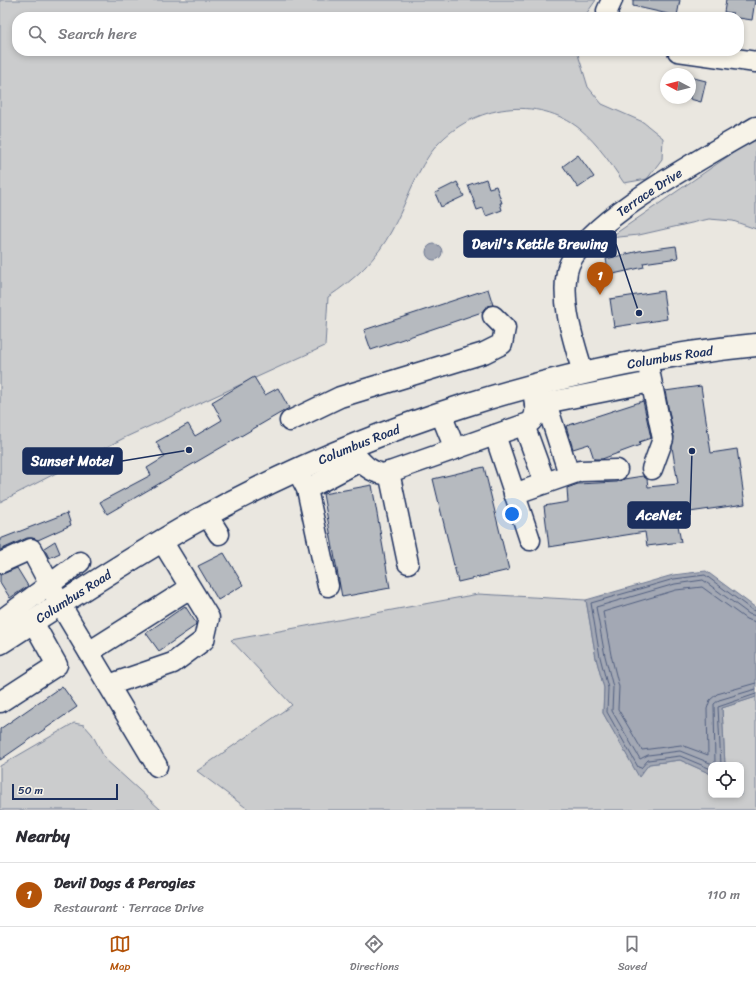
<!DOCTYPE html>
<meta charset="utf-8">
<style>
:root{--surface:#fff;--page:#f2f2f3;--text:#2b2b33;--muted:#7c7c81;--line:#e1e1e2;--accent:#b45309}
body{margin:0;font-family:Sriracha,sans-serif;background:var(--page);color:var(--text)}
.controls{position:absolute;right:12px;bottom:12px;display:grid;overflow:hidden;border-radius:8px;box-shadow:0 2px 6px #0003}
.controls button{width:36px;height:36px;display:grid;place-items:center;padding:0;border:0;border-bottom:1px solid var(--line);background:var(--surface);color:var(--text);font:20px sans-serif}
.compass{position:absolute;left:660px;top:68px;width:36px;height:36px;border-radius:50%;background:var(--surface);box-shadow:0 2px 6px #0003;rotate:277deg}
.scale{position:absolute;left:12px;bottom:10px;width:106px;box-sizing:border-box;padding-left:4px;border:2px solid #1b2f5e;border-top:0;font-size:11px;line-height:14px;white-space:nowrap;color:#1b2f5e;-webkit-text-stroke:3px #f7f3e8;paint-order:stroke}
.you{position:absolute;left:512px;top:514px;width:14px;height:14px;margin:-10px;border:3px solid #fff;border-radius:50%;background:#1a73e8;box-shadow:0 0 0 6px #1a73e833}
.badge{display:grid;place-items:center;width:26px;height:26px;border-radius:50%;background:var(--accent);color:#fff;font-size:13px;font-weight:700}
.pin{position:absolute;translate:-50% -33px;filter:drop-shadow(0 1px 2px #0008)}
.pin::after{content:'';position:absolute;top:21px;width:14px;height:12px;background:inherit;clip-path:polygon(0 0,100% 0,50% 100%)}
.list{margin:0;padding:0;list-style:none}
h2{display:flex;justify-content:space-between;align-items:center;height:52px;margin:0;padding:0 16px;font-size:17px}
h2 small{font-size:13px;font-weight:400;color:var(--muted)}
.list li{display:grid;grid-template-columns:26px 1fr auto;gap:12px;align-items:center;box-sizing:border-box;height:64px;padding:0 16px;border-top:1px solid var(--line)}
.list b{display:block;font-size:15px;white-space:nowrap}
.list p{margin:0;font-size:13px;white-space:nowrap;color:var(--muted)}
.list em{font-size:13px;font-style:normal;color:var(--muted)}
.icon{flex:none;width:22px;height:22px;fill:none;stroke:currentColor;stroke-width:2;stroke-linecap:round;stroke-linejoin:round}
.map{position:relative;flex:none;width:756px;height:810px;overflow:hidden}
.search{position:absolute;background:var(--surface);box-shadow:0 2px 6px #0003;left:12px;right:12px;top:12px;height:44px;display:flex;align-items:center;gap:10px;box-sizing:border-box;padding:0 14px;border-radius:16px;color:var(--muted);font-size:15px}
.sheet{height:116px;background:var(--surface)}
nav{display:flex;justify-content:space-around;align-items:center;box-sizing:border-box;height:56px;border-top:1px solid var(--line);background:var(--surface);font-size:11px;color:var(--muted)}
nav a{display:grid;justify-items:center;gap:2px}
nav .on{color:var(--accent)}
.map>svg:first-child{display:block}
.green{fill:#cbcccd;stroke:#737e96}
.water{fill:#a3a8b4;stroke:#6d7892}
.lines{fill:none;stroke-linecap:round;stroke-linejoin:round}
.shore{stroke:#515f80;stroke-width:1}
.building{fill:#b6babf;stroke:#1b2f5e}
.minor-casing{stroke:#1b2f5e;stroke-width:23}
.major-casing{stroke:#1b2f5e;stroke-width:25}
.minor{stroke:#f7f3e8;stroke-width:20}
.major{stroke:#f7f3e8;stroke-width:22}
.labels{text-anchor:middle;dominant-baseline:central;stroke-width:3;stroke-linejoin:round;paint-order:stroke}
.street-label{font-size:13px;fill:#1b2f5e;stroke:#f7f3e8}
.leader{fill:none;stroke:#1b2f5e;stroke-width:1.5}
.callout-dot{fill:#1b2f5e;stroke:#f7f3e8;stroke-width:1.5}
.callout{fill:#1b2f5e;stroke:#1b2f5e;stroke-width:1.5}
.callout-label{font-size:14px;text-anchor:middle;font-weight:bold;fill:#fff}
</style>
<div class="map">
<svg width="756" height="810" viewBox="0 0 756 810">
<rect width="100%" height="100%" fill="#eae7e0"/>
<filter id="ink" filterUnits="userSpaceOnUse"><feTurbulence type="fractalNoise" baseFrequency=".025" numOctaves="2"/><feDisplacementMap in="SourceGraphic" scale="8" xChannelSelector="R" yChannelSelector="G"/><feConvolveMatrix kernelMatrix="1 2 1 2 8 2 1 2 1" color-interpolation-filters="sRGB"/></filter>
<g filter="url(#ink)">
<!-- green -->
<g class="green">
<path d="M 0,0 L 596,0 L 584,17 L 17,17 L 17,51 L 577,51 L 588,87 L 602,104 L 643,122 L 663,138 L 662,159 L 647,179 L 624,183 C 611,164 598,144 580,129 C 538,95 473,105 437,145 C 416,169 407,202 392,230 C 377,259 354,280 328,297 L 325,346 L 126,437 L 0,502 Z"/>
<polygon points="756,140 756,229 733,221 709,219 639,235 609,238 743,146"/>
<polygon points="478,594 586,600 596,658 604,688 603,713 639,776 649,764 680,760 711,774 711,795 741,795 741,765 725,765 722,708 756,697 756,810 249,810 197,771 292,705 231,640"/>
<polygon points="74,723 84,725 92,734 105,759 161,810 0,810 0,766"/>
</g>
<!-- water -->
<g class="water">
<circle cx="434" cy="252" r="8"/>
<polygon points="706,571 756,608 756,697 722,708 725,765 711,765 711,774 680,760 649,764 639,777 603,713 604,688 596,658 586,600 673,575"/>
</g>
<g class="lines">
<!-- shore -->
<g class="shore">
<polyline points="756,616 749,614 703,580 675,584 596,607 605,656 613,687 612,711 640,759 648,755 680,751 715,765 714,704 719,700 756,689"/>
<polyline points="756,622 746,619 702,587 676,590 603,612 611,655 619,687 618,709 642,750 681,745 708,755 707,709 710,700 717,694 756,683"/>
<polyline points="721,765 718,707 756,694"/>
<polyline points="711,769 680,756 648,760 641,768 638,767 607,712 608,688 600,657 591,603 674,579 705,575 752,610 756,611"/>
</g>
</g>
<!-- building -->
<g class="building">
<polygon points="633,0 680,0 677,16 633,6"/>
<polygon points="726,0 755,0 752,20 732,17 733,13 724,12"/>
<polygon points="690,77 706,81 701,102 690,99"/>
<polygon points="578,155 594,177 578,188 563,166"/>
<polygon points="486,179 489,188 496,186 502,203 500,203 502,210 486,216 483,208 477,210 468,185"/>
<polygon points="457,182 464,196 441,207 435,193"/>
<polygon points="676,246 678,258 643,263 644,267 609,275 606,259 639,251"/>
<polygon points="488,289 493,305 485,308 482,312 371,350 364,330"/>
<polygon points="663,291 667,319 614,327 610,299"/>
<polygon points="254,377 265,395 278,388 289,408 107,514 100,502 151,475 147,468 165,457 156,442 188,424 195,436 222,420 212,402"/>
<polygon points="701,386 711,453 737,449 745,504 676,514 681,542 647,546 645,532 549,547 544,506 568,502 567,488 578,484 617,482 624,479 643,476 647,479 648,487 678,484 672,447 674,437 665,391"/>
<polygon points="643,401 651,438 639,442 640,445 602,459 594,459 589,444 573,449 566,426"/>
<polygon points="484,467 509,570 458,582 433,479"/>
<polygon points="372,485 390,588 342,597 323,494"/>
<polygon points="67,513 71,525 38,540 32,538 27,538 0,550 0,539"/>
<polygon points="55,541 60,553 49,558 44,548"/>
<polygon points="224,553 243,585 218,600 198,566"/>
<polygon points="17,568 28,586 10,598 0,582 0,575"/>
<polygon points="185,606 196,623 195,626 159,651 146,633"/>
<polygon points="62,686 77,707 0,760 0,729"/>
</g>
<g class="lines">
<defs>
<g id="minor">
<polyline points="608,17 607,11 612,0"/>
<polyline points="678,51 756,62"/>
<polyline points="649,370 663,439 652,469"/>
<path id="s1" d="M 583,373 C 574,341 561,306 567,272 C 575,225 714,152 756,127"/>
<polyline points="546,403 569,474"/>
<polyline points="535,405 651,382"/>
<polyline points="441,414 455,449"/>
<polyline points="290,421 340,397 484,353 502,344 505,328 493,316"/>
<polyline points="524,425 545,483"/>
<polyline points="495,435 530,540"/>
<path d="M 349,448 C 360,460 367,472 384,474 L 529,423 C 540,416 534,398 532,387"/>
<polyline points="297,470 307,489 328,586"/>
<polyline points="389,472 408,563"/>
<polyline points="307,489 360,461"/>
<polyline points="514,494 580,471 617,470"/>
<polyline points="207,515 219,534"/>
<polyline points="0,563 31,549 60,604 157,766"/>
<polyline points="0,621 80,562"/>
<polyline points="89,652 190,588"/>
<polyline points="109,685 173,663 204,640 209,618 162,541"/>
<polyline points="0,702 57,665 33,622"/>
</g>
<g id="major">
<path id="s2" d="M 0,643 C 62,603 124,562 189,525 C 360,428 561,364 756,345"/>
</g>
</defs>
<!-- minor casing -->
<use href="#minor" class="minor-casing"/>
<!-- major casing -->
<use href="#major" class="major-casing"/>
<!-- minor -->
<use href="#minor" class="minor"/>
<!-- major -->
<use href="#major" class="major"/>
</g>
</g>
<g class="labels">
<!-- street labels -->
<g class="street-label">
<text stroke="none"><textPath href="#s1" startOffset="220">Terrace Drive</textPath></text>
<text stroke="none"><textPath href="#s2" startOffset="735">Columbus Road</textPath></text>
<text stroke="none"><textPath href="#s2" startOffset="411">Columbus Road</textPath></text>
<text stroke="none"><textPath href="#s2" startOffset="87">Columbus Road</textPath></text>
</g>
</g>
<!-- callouts -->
<path class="leader" d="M639 313L616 244M189 450L122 461M692 451L690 515"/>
<g class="callout-dot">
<circle cx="639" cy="313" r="4"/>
<circle cx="189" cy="450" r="4"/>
<circle cx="692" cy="451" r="4"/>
</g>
<g class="callout">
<rect x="464" y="231" width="152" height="26" rx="4"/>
<rect x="23" y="448" width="99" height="26" rx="4"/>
<rect x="628" y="502" width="62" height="26" rx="4"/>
</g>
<g class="callout-label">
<text x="540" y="249">Devil's Kettle Brewing</text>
<text x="72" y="466">Sunset Motel</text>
<text x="659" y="520">AceNet</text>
</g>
</svg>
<div class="controls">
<button><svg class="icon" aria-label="locate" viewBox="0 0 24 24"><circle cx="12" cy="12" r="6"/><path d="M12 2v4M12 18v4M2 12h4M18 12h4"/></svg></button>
</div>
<svg class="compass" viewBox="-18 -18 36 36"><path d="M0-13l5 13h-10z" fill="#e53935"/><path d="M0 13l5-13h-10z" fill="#7c7c81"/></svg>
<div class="scale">50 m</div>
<div class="you"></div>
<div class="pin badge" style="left:600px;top:295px">1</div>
<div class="search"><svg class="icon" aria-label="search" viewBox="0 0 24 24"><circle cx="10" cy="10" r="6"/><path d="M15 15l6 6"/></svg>Search here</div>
</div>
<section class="sheet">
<h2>Nearby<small></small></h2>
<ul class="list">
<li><span class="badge">1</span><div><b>Devil Dogs &amp; Perogies</b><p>Restaurant · Terrace Drive</p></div><em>110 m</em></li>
</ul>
</section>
<nav>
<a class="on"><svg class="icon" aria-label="map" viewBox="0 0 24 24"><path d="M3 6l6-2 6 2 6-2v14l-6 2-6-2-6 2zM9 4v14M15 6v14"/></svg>Map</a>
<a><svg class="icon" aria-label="directions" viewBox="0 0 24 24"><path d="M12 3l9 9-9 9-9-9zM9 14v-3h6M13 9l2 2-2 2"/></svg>Directions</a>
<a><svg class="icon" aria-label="saved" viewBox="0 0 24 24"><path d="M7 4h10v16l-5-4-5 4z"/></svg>Saved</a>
</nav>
